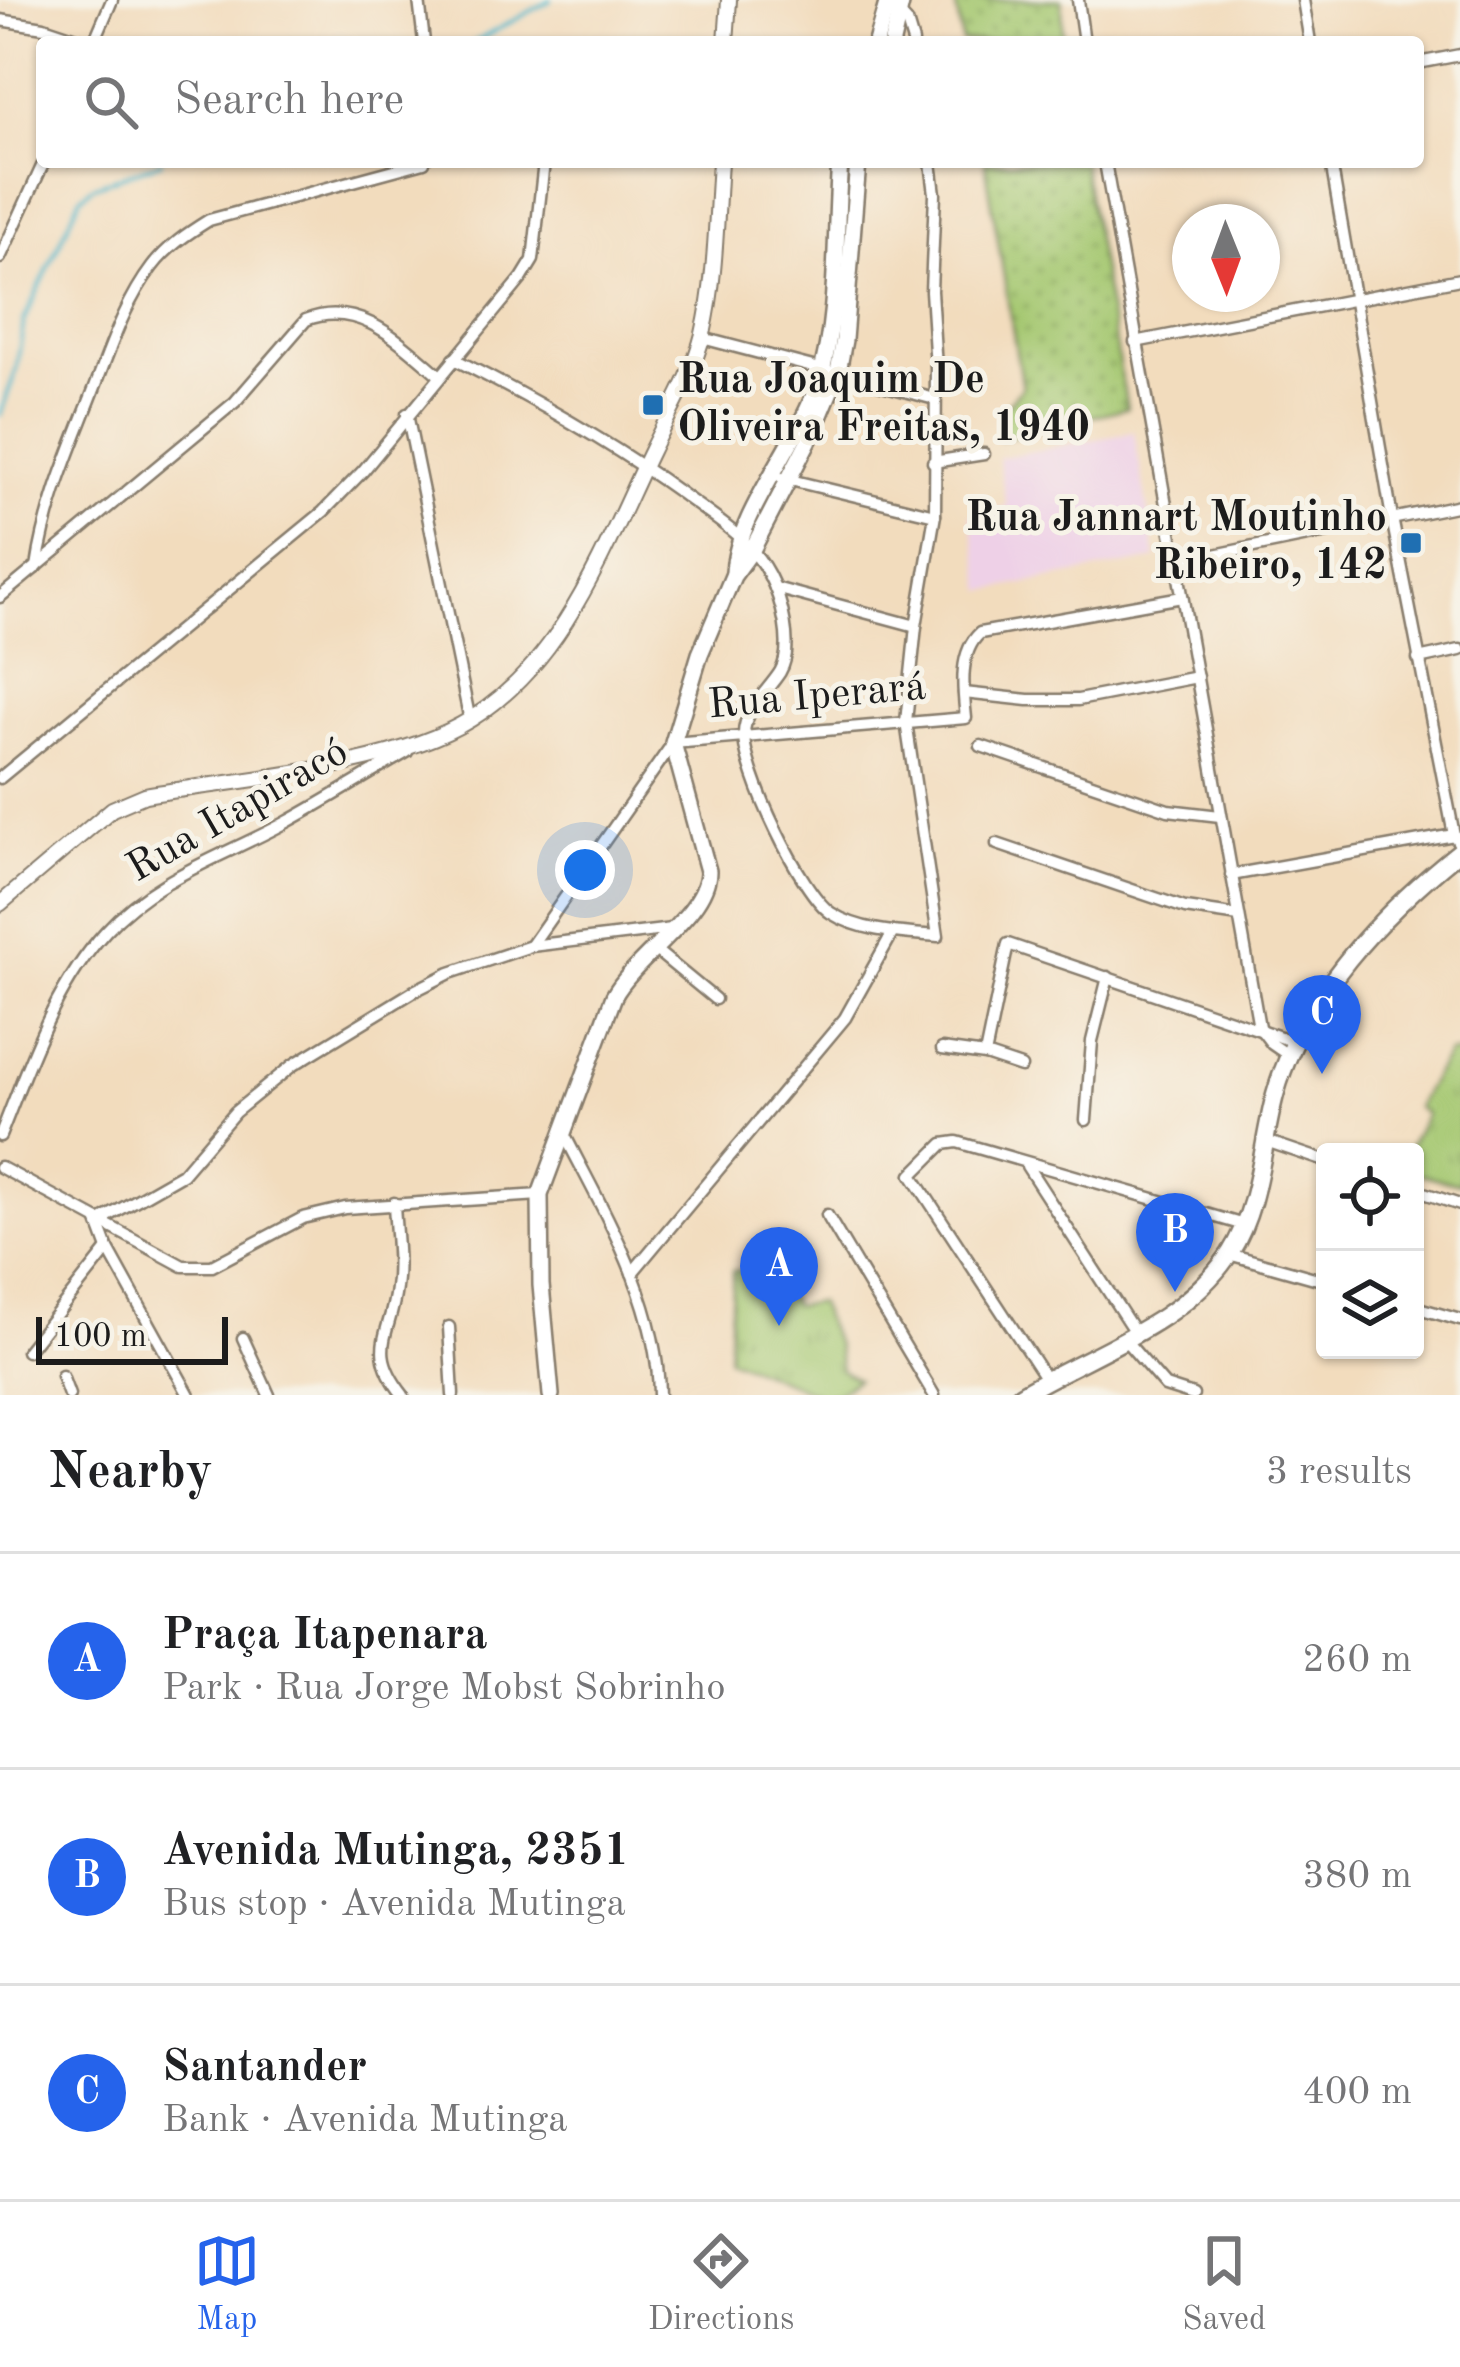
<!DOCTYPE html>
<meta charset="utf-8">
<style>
:root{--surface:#fff;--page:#f6f6f6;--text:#202124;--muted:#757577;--line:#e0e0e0;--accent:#2563eb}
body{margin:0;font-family:"Old Standard TT",serif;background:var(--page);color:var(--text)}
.controls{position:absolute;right:36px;bottom:36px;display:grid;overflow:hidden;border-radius:12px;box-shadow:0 3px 9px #0004}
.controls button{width:108px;height:108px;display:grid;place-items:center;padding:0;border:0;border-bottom:3px solid var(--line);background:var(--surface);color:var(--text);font:60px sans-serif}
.compass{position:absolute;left:1172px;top:204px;width:108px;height:108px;border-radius:50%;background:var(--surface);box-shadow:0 3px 9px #0004;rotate:179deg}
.scale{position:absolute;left:36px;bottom:30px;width:192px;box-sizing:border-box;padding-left:12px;border:6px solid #1c1c1c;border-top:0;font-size:33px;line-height:42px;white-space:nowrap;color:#1c1c1c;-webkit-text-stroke:9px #f7f3e8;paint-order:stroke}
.you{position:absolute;left:585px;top:870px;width:42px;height:42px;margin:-30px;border:9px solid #fff;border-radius:50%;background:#1a73e8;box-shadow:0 0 0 18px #1a73e833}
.badge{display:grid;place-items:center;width:78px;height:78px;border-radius:50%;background:var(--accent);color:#fff;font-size:39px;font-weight:700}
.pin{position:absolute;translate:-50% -99px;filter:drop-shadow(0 3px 6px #0008)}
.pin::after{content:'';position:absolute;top:63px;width:42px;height:36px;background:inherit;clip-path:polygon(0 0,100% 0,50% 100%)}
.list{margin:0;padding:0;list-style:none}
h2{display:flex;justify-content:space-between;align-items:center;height:156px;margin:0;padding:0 48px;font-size:51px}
h2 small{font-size:39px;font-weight:400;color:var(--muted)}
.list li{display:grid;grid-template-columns:78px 1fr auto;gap:36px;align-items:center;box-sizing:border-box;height:216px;padding:0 48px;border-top:3px solid var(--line)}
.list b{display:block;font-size:45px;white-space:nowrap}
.list p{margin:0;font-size:39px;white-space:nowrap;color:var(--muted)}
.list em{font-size:39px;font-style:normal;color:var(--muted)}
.icon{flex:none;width:66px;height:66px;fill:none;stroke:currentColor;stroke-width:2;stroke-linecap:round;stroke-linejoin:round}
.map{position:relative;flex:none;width:1460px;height:1395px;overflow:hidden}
.search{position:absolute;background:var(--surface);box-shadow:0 3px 9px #0004;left:36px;right:36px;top:36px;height:132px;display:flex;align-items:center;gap:30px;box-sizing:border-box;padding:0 42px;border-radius:12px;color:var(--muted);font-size:45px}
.sheet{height:804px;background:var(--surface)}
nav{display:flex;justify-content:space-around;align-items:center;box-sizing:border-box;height:168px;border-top:3px solid var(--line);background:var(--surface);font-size:33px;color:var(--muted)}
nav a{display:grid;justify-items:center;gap:6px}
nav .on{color:var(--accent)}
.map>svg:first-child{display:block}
.built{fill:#eed0e7}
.grass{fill:url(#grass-dots);stroke:#607246;stroke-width:3}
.park{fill:url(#park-tufts);stroke:#607246;stroke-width:3}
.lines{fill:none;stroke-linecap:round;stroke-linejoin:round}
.stream{stroke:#49b4c7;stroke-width:4.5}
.minor-casing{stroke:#877c6c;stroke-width:15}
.tertiary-casing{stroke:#877c6c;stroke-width:18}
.secondary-casing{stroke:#877c6c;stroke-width:20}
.primary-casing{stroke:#877c6c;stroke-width:21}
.minor{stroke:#fff;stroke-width:10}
.tertiary{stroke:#fff;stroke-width:14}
.secondary{stroke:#fff;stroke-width:15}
.primary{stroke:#fff;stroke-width:16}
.poi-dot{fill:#1f6fb2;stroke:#f7f3e8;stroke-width:4.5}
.labels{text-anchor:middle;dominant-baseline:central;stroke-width:10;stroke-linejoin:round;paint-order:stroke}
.poi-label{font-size:42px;font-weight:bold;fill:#1c1c1c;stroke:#f7f3e8;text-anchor:start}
.street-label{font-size:42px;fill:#1c1c1c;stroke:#f7f3e8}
</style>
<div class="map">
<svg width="1460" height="1395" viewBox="0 0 1460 1395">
<defs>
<pattern id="grass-dots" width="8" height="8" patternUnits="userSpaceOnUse" patternTransform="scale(3)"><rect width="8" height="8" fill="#a5c871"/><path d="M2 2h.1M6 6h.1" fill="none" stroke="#8dab61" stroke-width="1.8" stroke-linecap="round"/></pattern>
<pattern id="park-tufts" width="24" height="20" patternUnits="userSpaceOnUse" patternTransform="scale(3)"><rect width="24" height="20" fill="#a5c871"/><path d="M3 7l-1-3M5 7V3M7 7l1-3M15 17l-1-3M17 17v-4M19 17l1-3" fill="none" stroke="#8dab61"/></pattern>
</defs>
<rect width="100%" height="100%" fill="#f7f3e8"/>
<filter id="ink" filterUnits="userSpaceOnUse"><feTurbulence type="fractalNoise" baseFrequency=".00833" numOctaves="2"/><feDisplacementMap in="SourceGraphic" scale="24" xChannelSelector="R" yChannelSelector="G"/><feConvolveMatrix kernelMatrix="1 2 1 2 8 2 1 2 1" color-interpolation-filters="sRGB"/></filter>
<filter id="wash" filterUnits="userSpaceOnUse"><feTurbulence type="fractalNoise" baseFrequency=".004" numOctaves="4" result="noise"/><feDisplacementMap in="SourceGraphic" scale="48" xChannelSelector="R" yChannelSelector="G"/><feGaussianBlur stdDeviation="2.7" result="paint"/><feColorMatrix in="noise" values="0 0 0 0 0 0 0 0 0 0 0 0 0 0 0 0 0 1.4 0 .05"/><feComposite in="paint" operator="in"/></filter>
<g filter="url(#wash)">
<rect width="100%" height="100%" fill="#f2dcbd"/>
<!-- built -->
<polygon class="built" points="1134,432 1156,559 984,591 970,515 1007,506 998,458"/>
<!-- grass -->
<g class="grass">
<polygon points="955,0 1062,0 1063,42 962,42"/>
<polygon points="985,162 1082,162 1127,408 1001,439 999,415 1022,387"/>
</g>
<!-- park -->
<g class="park">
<polygon points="1448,1053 1460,1053 1460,1184 1415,1173 1415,1152 1406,1152 1426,1114 1416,1107"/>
<polygon points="769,1268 795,1306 817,1302 837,1346 841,1370 857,1379 835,1395 820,1395 728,1358 733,1271"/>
</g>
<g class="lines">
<!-- stream -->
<g class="stream">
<polyline points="475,42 551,0"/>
<polyline points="0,415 16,371 24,321 80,198 92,187 161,162"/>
</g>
</g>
</g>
<g filter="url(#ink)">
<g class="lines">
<defs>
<g id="minor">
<polyline points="419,0 424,42"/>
<polyline points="1078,0 1084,42"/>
<polyline points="1303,0 1310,42"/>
<polyline points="895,9 907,22 913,42"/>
<polyline points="0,20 44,27 89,42"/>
<polyline points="94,42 112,0"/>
<polyline points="1418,63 1460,55"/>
<polyline points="1105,162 1259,1027 1272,1044 1288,1055"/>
<polyline points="1331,162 1392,518 1454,835 1460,845"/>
<polyline points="0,258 44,162"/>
<polyline points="702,338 935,399"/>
<polyline points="1135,342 1460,279"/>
<path d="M 454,359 C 534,399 610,442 682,494 C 714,518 750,538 769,575 C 781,598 795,647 780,672 C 768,691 744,710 744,734 C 743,771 801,893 831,913 C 861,932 903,933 938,936 L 906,722 L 916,626 L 935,515 L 936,368 L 931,291 L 935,194 L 931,162"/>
<polyline points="407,414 470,721"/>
<polyline points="933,462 984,454"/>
<polyline points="782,478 935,515"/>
<polyline points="1175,563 1460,505"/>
<path d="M 37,567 C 46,505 71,449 93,392 C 110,349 124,304 152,267 C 167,247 188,233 209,220 L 424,162"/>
<polyline points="775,588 916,626"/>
<path d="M 0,597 L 235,402 L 306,320 C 359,299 400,342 439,375"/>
<polyline points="1418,659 1460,650"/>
<polyline points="964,693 1028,700 1078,700 1197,677"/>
<polyline points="981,746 1168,810 1220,816"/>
<polyline points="0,778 323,512 363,471 522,278 533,260 544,162"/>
<polyline points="997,844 1185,908 1239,916"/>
<polyline points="1231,875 1454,835"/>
<path d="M 531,946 L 673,743 L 966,718 C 963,690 958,653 980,633 L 1182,597"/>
<polyline points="653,948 715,999"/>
<polyline points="942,1049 985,1055 1021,1067"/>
<polyline points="985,1055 1008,944 1295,1042"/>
<polyline points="1086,1120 1092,1041 1108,977"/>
<path d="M 562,1130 C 604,1212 658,1301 659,1395"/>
<path d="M 0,1136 C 29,1064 53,989 106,931 C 155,877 225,856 287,822 C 327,800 367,775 407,752"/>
<polyline points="1266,1141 1325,1161"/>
<polyline points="1027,1166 1136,1334"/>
<polyline points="0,1167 183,1266 212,1266 303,1218 345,1208 540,1195"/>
<polyline points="1415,1190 1460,1205"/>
<path d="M 394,1203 C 395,1231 400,1261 396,1288 C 391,1336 366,1348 403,1395"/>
<polyline points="827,1215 934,1395"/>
<polyline points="1229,1254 1325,1281"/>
<polyline points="632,1273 845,1018 893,932"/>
<polyline points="1415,1307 1460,1320"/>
<polyline points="449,1327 453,1395"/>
<polyline points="243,1338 269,1395"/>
<polyline points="1125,1340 1165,1386 1193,1395"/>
<polyline points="27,1351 108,1249"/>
<polyline points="62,1376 69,1395"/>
<polyline points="1046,1379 912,1175 943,1144 957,1142 1244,1225"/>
<polyline points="189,1395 108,1249 98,1222 182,1174 235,1112 293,1065 416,990 450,973 531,946 672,929"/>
</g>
<g id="tertiary">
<polyline points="726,42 729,0"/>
<path d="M 0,904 L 112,809 L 145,795 C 240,779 391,769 471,719 C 565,661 605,546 651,451 C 669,413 693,374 703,334 C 716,279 716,219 720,162"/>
</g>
<g id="secondary">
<polyline points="876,42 888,0"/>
<polyline points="892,42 902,0"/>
<path d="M 734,573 C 736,514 800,442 819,381 C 840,312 834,234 840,162"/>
<path d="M 551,1395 L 541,1285 L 540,1195 L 614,996 C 635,957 708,913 708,871 L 673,743 L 700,654 L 733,576 L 752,550 L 812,434 L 838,372 L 844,340 L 858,162"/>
</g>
<path id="primary" d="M 1020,1395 C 1091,1352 1181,1326 1230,1253 C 1260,1206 1261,1148 1275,1095 C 1302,997 1382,913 1460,851"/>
</defs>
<!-- minor casing -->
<use href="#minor" class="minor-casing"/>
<!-- tertiary casing -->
<use href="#tertiary" class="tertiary-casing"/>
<!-- secondary casing -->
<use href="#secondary" class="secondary-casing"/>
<!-- primary casing -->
<use href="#primary" class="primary-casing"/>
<!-- minor -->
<use href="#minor" class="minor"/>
<!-- tertiary -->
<use href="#tertiary" class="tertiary"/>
<!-- secondary -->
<use href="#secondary" class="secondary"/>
<!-- primary -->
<use href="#primary" class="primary"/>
</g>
</g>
<!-- markers -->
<g class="poi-dot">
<rect x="641" y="393" width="24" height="24" rx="6"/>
<rect x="1399" y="531" width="24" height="24" rx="6"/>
</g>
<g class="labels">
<!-- poi labels -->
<g class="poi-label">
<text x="677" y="381">Rua Joaquim De<tspan x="677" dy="48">Oliveira Freitas, 1940</tspan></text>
<text x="1387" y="519" text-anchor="end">Rua Jannart Moutinho<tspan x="1387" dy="48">Ribeiro, 142</tspan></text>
</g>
<!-- street labels -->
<g class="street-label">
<text transform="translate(817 697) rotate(-5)">Rua Iperará</text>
<text transform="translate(238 811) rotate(-30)">Rua Itapiracó</text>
</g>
</g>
</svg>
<div class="controls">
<button><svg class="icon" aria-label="locate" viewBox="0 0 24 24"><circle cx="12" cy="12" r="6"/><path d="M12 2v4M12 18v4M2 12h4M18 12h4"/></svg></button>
<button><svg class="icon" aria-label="layers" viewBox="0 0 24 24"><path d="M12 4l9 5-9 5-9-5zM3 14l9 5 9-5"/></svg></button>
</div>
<svg class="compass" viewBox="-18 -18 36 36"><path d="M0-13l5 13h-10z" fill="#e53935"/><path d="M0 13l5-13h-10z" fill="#757577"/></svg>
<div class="scale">100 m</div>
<div class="you"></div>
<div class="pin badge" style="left:779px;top:1326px">A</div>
<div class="pin badge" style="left:1175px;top:1292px">B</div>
<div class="pin badge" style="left:1322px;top:1074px">C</div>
<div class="search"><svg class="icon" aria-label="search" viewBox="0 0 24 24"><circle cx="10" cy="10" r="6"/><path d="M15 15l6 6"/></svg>Search here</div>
</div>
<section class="sheet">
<h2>Nearby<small>3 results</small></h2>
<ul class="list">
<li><span class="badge">A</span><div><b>Praça Itapenara</b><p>Park · Rua Jorge Mobst Sobrinho</p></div><em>260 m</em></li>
<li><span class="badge">B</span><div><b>Avenida Mutinga, 2351</b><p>Bus stop · Avenida Mutinga</p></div><em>380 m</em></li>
<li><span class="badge">C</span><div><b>Santander</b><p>Bank · Avenida Mutinga</p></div><em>400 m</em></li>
</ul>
</section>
<nav>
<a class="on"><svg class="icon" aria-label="map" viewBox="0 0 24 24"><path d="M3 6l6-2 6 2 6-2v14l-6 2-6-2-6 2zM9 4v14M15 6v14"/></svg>Map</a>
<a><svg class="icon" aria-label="directions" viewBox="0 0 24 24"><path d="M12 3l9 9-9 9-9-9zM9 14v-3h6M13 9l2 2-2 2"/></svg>Directions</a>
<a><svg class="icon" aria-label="saved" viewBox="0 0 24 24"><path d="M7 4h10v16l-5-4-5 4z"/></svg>Saved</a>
</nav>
